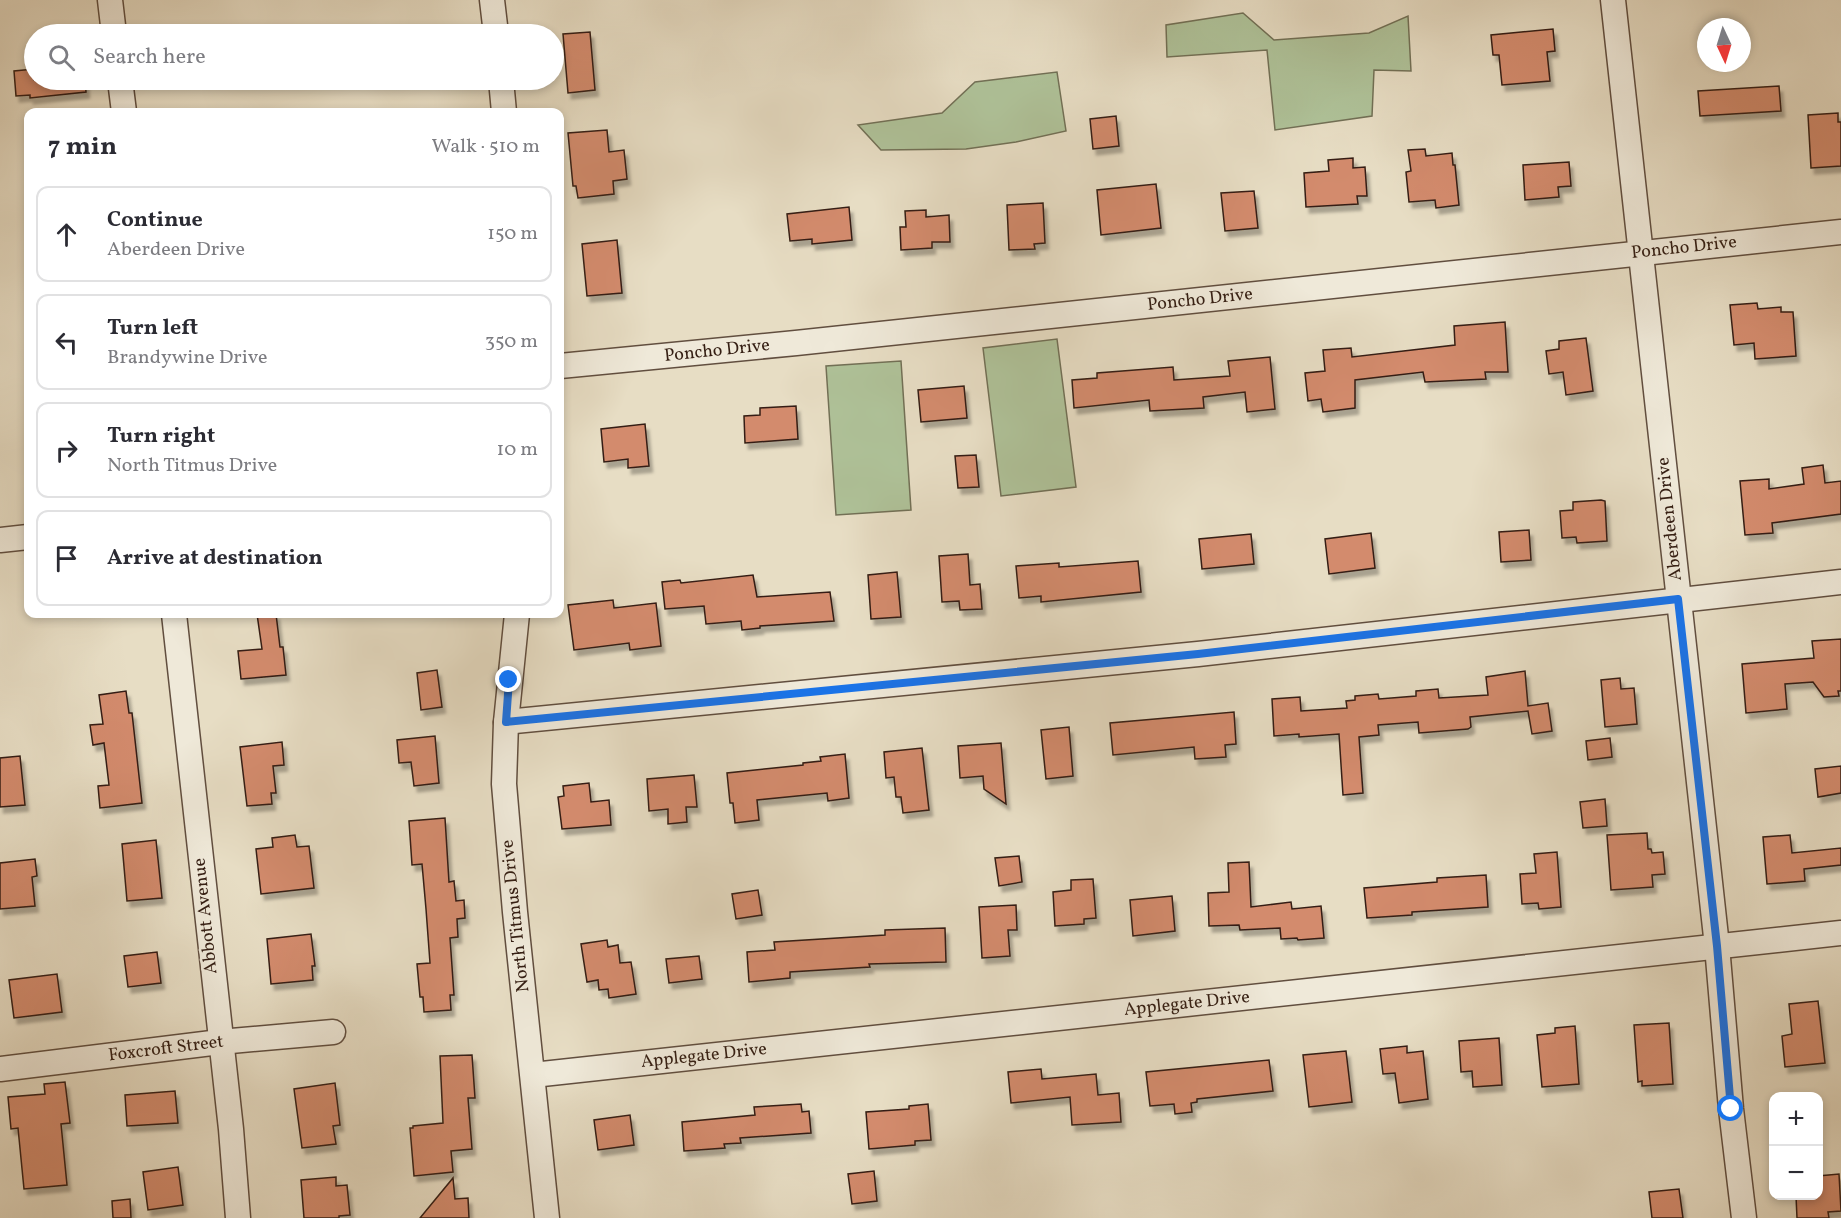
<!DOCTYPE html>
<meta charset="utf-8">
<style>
:root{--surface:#fff;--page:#f7f7f7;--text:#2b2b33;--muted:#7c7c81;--line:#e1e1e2}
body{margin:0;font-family:Vollkorn,serif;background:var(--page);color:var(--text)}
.controls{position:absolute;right:18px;bottom:18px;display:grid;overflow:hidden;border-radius:12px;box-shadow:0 3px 9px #0003}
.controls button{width:54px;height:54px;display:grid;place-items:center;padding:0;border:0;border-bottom:2px solid var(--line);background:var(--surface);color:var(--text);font:30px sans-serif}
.compass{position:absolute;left:1697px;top:18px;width:54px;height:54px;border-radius:50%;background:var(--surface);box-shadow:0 3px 9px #0003;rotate:176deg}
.stop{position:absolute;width:18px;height:18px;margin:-14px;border:4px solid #1a73e8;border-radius:50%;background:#fff}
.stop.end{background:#1a73e8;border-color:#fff;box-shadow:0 2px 6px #0008}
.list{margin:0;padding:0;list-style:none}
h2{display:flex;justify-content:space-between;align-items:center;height:78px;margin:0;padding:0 24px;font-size:26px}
h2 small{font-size:20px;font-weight:400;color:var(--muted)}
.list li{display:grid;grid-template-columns:39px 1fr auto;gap:18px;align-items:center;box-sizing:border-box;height:96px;margin:0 12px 12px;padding:0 12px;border:2px solid var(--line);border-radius:12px}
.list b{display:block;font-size:22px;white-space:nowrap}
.list p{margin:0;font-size:20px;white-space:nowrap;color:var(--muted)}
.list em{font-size:20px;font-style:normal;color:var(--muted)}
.icon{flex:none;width:33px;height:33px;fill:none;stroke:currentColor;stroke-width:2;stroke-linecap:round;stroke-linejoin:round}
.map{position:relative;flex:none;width:1841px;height:1218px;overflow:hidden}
.search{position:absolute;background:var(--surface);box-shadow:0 3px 9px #0003;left:24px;top:24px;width:540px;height:66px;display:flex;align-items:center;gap:15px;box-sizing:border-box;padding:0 21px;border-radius:33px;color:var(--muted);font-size:22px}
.panel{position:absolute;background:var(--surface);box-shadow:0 3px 9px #0003;left:24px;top:108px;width:540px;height:510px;border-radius:12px}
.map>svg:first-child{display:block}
.green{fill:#afc299;stroke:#727056;stroke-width:1.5}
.building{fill:#d38b6d;stroke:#341e13;stroke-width:1.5;filter:url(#shadow)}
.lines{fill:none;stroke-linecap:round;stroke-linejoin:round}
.minor-casing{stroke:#614e3f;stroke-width:27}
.minor{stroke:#efe9d9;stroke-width:24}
.route{stroke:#1a73e8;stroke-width:8}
.labels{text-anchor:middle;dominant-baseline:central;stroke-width:5;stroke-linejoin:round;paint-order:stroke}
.street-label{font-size:18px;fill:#341e13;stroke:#efe9d9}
</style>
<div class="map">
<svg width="1841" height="1218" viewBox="0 0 1841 1218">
<defs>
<filter id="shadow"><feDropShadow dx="3.5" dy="6" stdDeviation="1.5" flood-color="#0004"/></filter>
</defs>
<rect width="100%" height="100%" fill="#e7ddc4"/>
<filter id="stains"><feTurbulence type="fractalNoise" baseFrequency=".00333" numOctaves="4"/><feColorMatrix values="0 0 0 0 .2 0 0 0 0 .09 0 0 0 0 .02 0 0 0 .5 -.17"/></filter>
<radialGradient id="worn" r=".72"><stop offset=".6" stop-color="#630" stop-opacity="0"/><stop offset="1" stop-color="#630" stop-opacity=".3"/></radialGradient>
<!-- green -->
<g class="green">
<polygon points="1243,13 1274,40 1369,33 1408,16 1411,71 1374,70 1372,116 1275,130 1267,50 1167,57 1166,25"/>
<polygon points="1057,72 1066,131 1016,142 966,149 881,150 858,125 942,113 975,82"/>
<polygon points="1057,339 1076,487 1001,496 983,348"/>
<polygon points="901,361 911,510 836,515 826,366"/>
</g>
<!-- building -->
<g class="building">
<polygon points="1553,29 1555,51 1547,52 1550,81 1502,85 1499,55 1493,55 1491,35"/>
<polygon points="590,32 595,90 568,93 563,34"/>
<polygon points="34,69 34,80 85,80 86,92 30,98 30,95 16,96 14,71"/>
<polygon points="1779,86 1781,111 1700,116 1698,91"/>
<polygon points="1838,113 1838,122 1841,122 1841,166 1811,168 1808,115"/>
<polygon points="1116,116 1119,146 1093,149 1090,119"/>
<polygon points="607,130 609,152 624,150 627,179 613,181 614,194 578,198 576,186 573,186 568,133"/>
<polygon points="1425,149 1426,156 1452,153 1453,165 1455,165 1459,205 1436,208 1435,200 1409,202 1406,172 1411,171 1408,150"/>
<polygon points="1353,158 1353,168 1365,167 1367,196 1357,196 1358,204 1306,207 1304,173 1329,171 1328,160"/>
<polygon points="1569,162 1571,186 1558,187 1559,197 1525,200 1523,165"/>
<polygon points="1156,184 1161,228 1101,235 1097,190"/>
<polygon points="1254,191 1258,228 1225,231 1221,193"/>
<polygon points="1043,203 1045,243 1034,244 1035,249 1009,250 1007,205"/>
<polygon points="849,207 852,240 812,244 812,239 790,241 787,214"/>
<polygon points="926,210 926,217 949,215 950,242 932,242 932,248 901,250 900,227 906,227 905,211"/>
<polygon points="617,240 622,293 587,296 582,244"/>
<polygon points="1757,303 1758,309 1781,307 1781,312 1793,312 1796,356 1755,359 1754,343 1734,345 1730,305"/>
<polygon points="1505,322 1508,372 1485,372 1486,379 1425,382 1423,372 1355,380 1355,408 1323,412 1321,399 1308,401 1305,373 1325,371 1323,350 1351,348 1352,357 1455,345 1454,326"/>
<polygon points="1586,338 1593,391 1566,395 1563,372 1549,374 1546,351 1559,349 1559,341"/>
<polygon points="1270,357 1275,409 1247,412 1245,392 1203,397 1204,408 1150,411 1149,400 1074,408 1072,380 1097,378 1097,373 1173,367 1174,380 1230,376 1228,361"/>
<polygon points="964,386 967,418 921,422 918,390"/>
<polygon points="796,406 798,439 745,443 744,416 760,415 760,408"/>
<polygon points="645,424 649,466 628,468 628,459 604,462 601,429"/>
<polygon points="976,455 979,487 958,488 955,456"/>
<polygon points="1823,465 1825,483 1841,481 1841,514 1772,523 1773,533 1745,535 1740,481 1769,479 1769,489 1804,484 1802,468"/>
<polygon points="1601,500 1605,501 1607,541 1577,543 1576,537 1562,538 1560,511 1573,510 1573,502"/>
<polygon points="1529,530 1531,560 1501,562 1499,532"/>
<polygon points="1371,533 1375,568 1329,574 1325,539"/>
<polygon points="1251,534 1254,564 1202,569 1199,539"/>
<polygon points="968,554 970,585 980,584 982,609 960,610 959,601 942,602 939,556"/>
<polygon points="1138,561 1141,592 1041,602 1041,596 1019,598 1016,566 1059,563 1059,567"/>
<polygon points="897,572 901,617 871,619 868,575"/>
<polygon points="753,575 757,597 830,592 834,621 760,626 760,628 742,630 741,621 706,624 704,606 665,609 662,582 680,580 681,583"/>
<polygon points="613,600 614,608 656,603 661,646 630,650 629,643 574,650 568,605"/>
<polygon points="257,614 276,614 280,647 283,647 286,675 241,679 238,651 262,649"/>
<polygon points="1841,639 1841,691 1838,691 1839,696 1824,697 1813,682 1785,684 1787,709 1746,713 1742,664 1814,658 1812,641"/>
<polygon points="437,670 442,707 421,710 417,673"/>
<polygon points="1525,671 1528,706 1548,703 1552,731 1532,734 1528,711 1470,717 1471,727 1468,729 1419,733 1418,722 1378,725 1379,735 1359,737 1363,793 1343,795 1339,734 1299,737 1299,734 1274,736 1272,699 1300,697 1301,711 1347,708 1346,701 1355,700 1355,696 1378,694 1379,699 1416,696 1416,691 1438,689 1439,698 1488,695 1486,677"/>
<polygon points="1620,678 1621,689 1634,688 1637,724 1605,727 1601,680"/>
<polygon points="126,691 129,713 132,713 142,803 100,808 98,786 109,785 104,743 93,745 90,725 103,724 99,695"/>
<polygon points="1234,712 1236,744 1225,745 1226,757 1195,759 1194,747 1113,755 1110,723"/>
<polygon points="1069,727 1073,776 1046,779 1041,730"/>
<polygon points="435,736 439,783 414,786 411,762 399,763 397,740"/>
<polygon points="1610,738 1612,757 1588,760 1586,741"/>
<polygon points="282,742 284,765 273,766 276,793 271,793 272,804 247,806 240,747"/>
<polygon points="1001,743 1006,804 984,789 983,776 960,778 958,746"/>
<polygon points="922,748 929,810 903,813 901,797 896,797 894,777 886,778 884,752"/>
<polygon points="845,754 849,798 828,801 827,793 757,800 759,820 735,823 733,803 730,803 727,773 803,765 803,763 821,761 820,757"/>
<polygon points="20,756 25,805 0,807 0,758"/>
<polygon points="1841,766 1841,793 1818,797 1815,769"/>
<polygon points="694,775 697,807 686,807 687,822 668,824 668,809 649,811 647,779"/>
<polygon points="589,783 591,802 609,800 611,825 562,829 558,797 564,796 563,786"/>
<polygon points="1605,799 1607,826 1583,828 1580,802"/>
<polygon points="445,818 449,882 454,881 456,901 464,900 465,918 457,919 458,937 450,938 454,995 450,995 451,1010 424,1012 423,997 420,997 417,964 430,963 426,909 422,864 412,865 409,821"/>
<polygon points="1647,833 1648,849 1651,849 1652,853 1663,852 1665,874 1652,875 1653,887 1611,890 1607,835"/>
<polygon points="295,835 297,847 309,846 314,888 261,894 256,849 273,847 272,838"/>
<polygon points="1790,835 1792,853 1841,848 1841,865 1804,869 1805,881 1767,884 1763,837"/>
<polygon points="156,840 162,898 127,901 122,844"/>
<polygon points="1557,852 1561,907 1539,909 1538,903 1522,904 1520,874 1536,873 1534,854"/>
<polygon points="1019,856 1022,882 999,886 995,858"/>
<polygon points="35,859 37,876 32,877 35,906 0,909 0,863"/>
<polygon points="1249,862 1251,907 1291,902 1292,909 1321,906 1324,938 1298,940 1297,938 1281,939 1280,928 1240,930 1239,925 1209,926 1208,893 1229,892 1228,863"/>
<polygon points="1486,875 1488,907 1412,912 1412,915 1367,918 1364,888 1437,882 1437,878"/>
<polygon points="1093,879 1096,918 1084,919 1084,924 1055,926 1053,892 1071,890 1071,880"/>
<polygon points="758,890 762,915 736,919 732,894"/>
<polygon points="1172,896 1175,931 1133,936 1130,900"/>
<polygon points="1016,905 1017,930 1008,930 1010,956 982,958 979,907"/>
<polygon points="945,928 946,962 869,964 870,967 790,972 790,978 749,982 747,952 775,950 774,942 885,935 885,930"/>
<polygon points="311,934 315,966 312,966 313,980 271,984 267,939"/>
<polygon points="607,940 608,947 618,945 620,963 631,962 636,994 609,998 608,989 599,990 598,980 587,982 581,944"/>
<polygon points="157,952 161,983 128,987 124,956"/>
<polygon points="699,956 702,979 669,983 666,959"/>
<polygon points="57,974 62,1012 14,1018 9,980"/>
<polygon points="1818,1001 1825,1063 1785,1067 1782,1036 1792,1034 1789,1004"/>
<polygon points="1669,1023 1673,1084 1642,1086 1642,1081 1638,1082 1634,1025"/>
<polygon points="1575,1026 1579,1084 1542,1087 1537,1035 1555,1033 1555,1028"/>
<polygon points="1499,1038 1502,1085 1473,1087 1472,1071 1461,1072 1459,1041"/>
<polygon points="1407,1046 1407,1053 1423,1051 1428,1099 1399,1103 1395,1073 1383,1074 1380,1049"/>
<polygon points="1346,1051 1352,1102 1309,1107 1303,1055"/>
<polygon points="472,1055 475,1098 468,1098 472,1149 451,1151 453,1172 414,1176 410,1128 413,1128 413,1126 443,1123 440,1056"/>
<polygon points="1269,1060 1273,1091 1197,1099 1197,1102 1191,1103 1192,1112 1175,1114 1174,1104 1150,1106 1146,1072"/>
<polygon points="1041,1069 1042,1079 1096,1074 1098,1095 1119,1093 1121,1122 1072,1125 1070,1097 1011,1103 1008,1072"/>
<polygon points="65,1082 70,1123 61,1124 67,1185 24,1189 18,1128 11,1129 8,1097 45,1094 44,1084"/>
<polygon points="335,1083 340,1125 333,1126 336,1144 302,1148 294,1089"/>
<polygon points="175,1091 178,1123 127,1126 125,1095"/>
<polygon points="801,1104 802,1112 809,1111 811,1133 740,1138 741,1143 724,1144 725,1148 684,1151 682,1122 755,1115 754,1107"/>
<polygon points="928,1104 931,1140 915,1141 915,1145 869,1149 866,1112 909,1109 909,1106"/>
<polygon points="630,1115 634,1145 598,1150 594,1120"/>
<polygon points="178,1167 183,1205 148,1210 143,1172"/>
<polygon points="874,1171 877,1201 852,1204 848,1174"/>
<polygon points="1839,1174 1841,1211 1828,1212 1829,1218 1797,1218 1796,1196 1818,1196 1818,1176"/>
<polygon points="336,1177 336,1186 347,1185 350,1215 339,1216 339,1218 304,1218 301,1180"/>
<polygon points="453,1178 455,1199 468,1198 469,1218 420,1218"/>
<polygon points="1679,1189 1683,1218 1652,1218 1649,1192"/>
<polygon points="130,1199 131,1218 113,1218 112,1201"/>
</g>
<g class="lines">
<defs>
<g id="minor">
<polyline points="110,0 114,34"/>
<polyline points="492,0 496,34"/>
<polyline points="1613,0 1717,946 1731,1109 1744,1218"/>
<polyline points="120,80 124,112"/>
<polyline points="501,80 504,112"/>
<polyline points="560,366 796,343 1841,232"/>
<polyline points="0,540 28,537"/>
<polyline points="174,614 231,1129 238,1218"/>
<polyline points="517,614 506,722 504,784 515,912 547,1218"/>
<polyline points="506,722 1198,654 1841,582"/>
<polyline points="0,1069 220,1042 333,1032"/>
<polyline points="533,1075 1841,933"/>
</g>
</defs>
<!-- minor casing -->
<use href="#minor" class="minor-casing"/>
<!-- minor -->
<use href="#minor" class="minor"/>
</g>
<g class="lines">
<!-- route -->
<polyline class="route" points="509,680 506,722 1198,654 1678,599 1717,946 1731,1109"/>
</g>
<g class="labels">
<!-- street labels -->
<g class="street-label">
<text transform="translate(1684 248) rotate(-6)">Poncho Drive</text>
<text transform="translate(1200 300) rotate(-6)">Poncho Drive</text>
<text transform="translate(717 351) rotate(-6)">Poncho Drive</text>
<text transform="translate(1670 519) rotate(-96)">Aberdeen Drive</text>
<text transform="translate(206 916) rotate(-96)">Abbott Avenue</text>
<text transform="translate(516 916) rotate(-96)">North Titmus Drive</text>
<text transform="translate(1187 1004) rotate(-6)">Applegate Drive</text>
<text transform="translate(166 1049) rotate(-7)">Foxcroft Street</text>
<text transform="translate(704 1056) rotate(-6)">Applegate Drive</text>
</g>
</g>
<rect width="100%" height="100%" filter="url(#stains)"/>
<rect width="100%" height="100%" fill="url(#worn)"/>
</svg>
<div class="controls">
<button>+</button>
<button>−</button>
</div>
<svg class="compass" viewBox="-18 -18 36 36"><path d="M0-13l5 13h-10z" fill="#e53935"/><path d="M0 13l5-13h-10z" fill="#7c7c81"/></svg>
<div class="stop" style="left:1731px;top:1109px"></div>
<div class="stop end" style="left:509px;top:680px"></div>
<div class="search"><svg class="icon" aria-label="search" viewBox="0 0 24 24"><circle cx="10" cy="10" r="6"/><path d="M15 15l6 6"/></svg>Search here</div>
<section class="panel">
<h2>7 min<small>Walk · 510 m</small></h2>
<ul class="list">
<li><svg class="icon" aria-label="ahead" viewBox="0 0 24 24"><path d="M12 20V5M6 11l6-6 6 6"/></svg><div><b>Continue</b><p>Aberdeen Drive</p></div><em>150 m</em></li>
<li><svg class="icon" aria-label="left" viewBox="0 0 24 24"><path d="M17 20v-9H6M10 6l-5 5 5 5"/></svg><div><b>Turn left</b><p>Brandywine Drive</p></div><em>350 m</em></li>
<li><svg class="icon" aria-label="right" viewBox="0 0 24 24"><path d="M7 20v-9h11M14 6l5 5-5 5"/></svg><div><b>Turn right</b><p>North Titmus Drive</p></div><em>10 m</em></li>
<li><svg class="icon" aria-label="arrive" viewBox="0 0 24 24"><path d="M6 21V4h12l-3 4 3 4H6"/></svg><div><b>Arrive at destination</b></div></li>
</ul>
</section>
</div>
